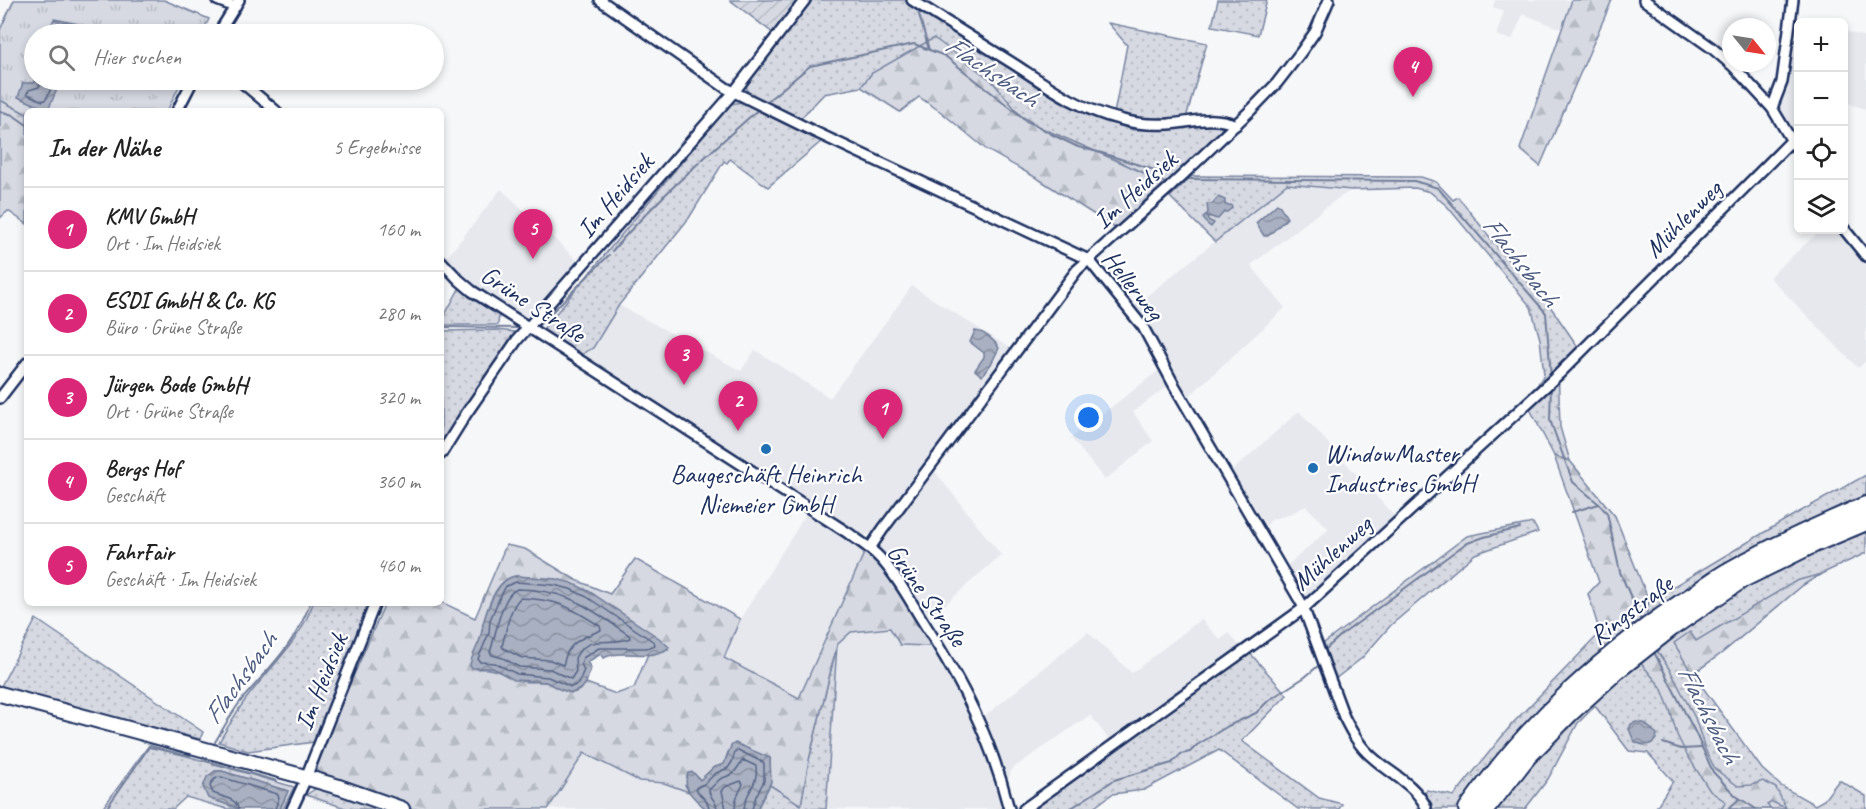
<!DOCTYPE html>
<html lang="de">
<meta charset="utf-8">
<style>
:root{--surface:#fff;--page:#f6f6f6;--text:#222;--muted:#767676;--line:#e0e0e0;--accent:#db2777}
body{margin:0;font-family:Caveat,sans-serif;background:var(--page);color:var(--text)}
.controls{position:absolute;right:18px;top:18px;display:grid;overflow:hidden;border-radius:9px;box-shadow:0 3px 9px #0003}
.controls button{width:54px;height:54px;display:grid;place-items:center;padding:0;border:0;border-bottom:2px solid var(--line);background:var(--surface);color:var(--text);font:30px sans-serif}
.compass{position:absolute;left:1722px;top:18px;width:54px;height:54px;border-radius:50%;background:var(--surface);box-shadow:0 3px 9px #0003;rotate:120deg}
.you{position:absolute;left:1089px;top:418px;width:21px;height:21px;margin:-15px;border:4px solid #fff;border-radius:50%;background:#1a73e8;box-shadow:0 0 0 9px #1a73e833}
.badge{display:grid;place-items:center;width:39px;height:39px;border-radius:50%;background:var(--accent);color:#fff;font-size:20px;font-weight:700}
.pin{position:absolute;translate:-50% -50px;filter:drop-shadow(0 2px 3px #0008)}
.pin::after{content:'';position:absolute;top:32px;width:21px;height:18px;background:inherit;clip-path:polygon(0 0,100% 0,50% 100%)}
.list{margin:0;padding:0;list-style:none}
h2{display:flex;justify-content:space-between;align-items:center;height:78px;margin:0;padding:0 24px;font-size:26px}
h2 small{font-size:20px;font-weight:400;color:var(--muted)}
.list li{display:grid;grid-template-columns:39px 1fr auto;gap:18px;align-items:center;box-sizing:border-box;height:84px;padding:0 24px;border-top:2px solid var(--line)}
.list b{display:block;font-size:22px;white-space:nowrap}
.list p{margin:0;font-size:20px;white-space:nowrap;color:var(--muted)}
.list em{font-size:20px;font-style:normal;color:var(--muted)}
.icon{flex:none;width:33px;height:33px;fill:none;stroke:currentColor;stroke-width:2;stroke-linecap:round;stroke-linejoin:round}
.map{position:relative;flex:none;width:1866px;height:809px;overflow:hidden}
.search{position:absolute;background:var(--surface);box-shadow:0 3px 9px #0003;left:24px;top:24px;width:420px;height:66px;display:flex;align-items:center;gap:15px;box-sizing:border-box;padding:0 21px;border-radius:33px;color:var(--muted);font-size:22px}
.panel{position:absolute;background:var(--surface);box-shadow:0 3px 9px #0003;left:24px;top:108px;width:420px;height:498px;border-radius:9px}
.map>svg:first-child{display:block}
.built{fill:#e6e8ee}
.grass{fill:url(#grass-dots);stroke:#7884a0;stroke-width:1.5}
.forest{fill:url(#forest-firs);stroke:#7884a0;stroke-width:1.5;fill-rule:evenodd}
.park{fill:url(#park-tufts);stroke:#7884a0;stroke-width:1.5}
.garden{fill:url(#garden-furrows);stroke:#7884a0;stroke-width:1.5}
.water{fill:url(#water-waves);stroke:#707c99;stroke-width:1.5}
.lines{fill:none;stroke-linecap:round;stroke-linejoin:round}
.shore{stroke:#546386;stroke-width:1.5}
.stream{stroke:#707c99;stroke-width:2}
.street-casing{stroke:#1b2f5e;stroke-width:14}
.secondary-casing{stroke:#1b2f5e;stroke-width:18}
.highway-casing{stroke:#1b2f5e;stroke-width:22}
.street{stroke:#fff;stroke-width:9}
.secondary{stroke:#fff;stroke-width:14}
.highway{stroke:#fff;stroke-width:18}
.poi-dot{fill:#1f6fb2;stroke:#fff;stroke-width:2}
.labels{text-anchor:middle;dominant-baseline:central;stroke-width:4.5;stroke-linejoin:round;paint-order:stroke}
.street-label{font-size:26px;fill:#1b2f5e;stroke:#fff}
.poi-label{font-size:26px;fill:#1b2f5e;stroke:#fff;text-anchor:start}
.water-label{font-size:27px;font-style:italic;fill:#4d5c81;stroke:#fff}
</style>
<div class="map">
<svg width="1866" height="809" viewBox="0 0 1866 809">
<defs>
<pattern id="grass-dots" width="8" height="8" patternUnits="userSpaceOnUse" patternTransform="scale(1.5)"><rect width="8" height="8" fill="#d6d9e2"/><path d="M2 2h.1M6 6h.1" fill="none" stroke="#b7bbc4" stroke-width="1.8" stroke-linecap="round"/></pattern>
<pattern id="forest-firs" width="22" height="20" patternUnits="userSpaceOnUse" patternTransform="scale(1.5)"><rect width="22" height="20" fill="#d6d9e2"/><path d="M5 1l3.5 6h-7zM16 11l3.5 6h-7z" fill="#b7bbc4"/></pattern>
<pattern id="park-tufts" width="24" height="20" patternUnits="userSpaceOnUse" patternTransform="scale(1.5)"><rect width="24" height="20" fill="#d6d9e2"/><path d="M3 7l-1-3M5 7V3M7 7l1-3M15 17l-1-3M17 17v-4M19 17l1-3" fill="none" stroke="#b7bbc4"/></pattern>
<pattern id="garden-furrows" width="10" height="10" patternUnits="userSpaceOnUse" patternTransform="scale(1.5)"><rect width="10" height="10" fill="#d6d9e2"/><path d="M-1 1l2-2M0 10L10 0M9 11l2-2" fill="none" stroke="#b7bbc4"/></pattern>
<pattern id="water-waves" width="16" height="10" patternUnits="userSpaceOnUse" patternTransform="scale(1.5)"><rect width="16" height="10" fill="#a9b0c1"/><path d="M0 5q4-4 8 0t8 0" fill="none" stroke="#8990a0"/></pattern>
</defs>
<rect width="100%" height="100%" fill="#f6f7f9"/>
<filter id="ink" filterUnits="userSpaceOnUse"><feTurbulence type="fractalNoise" baseFrequency=".0167" numOctaves="2"/><feDisplacementMap in="SourceGraphic" scale="12" xChannelSelector="R" yChannelSelector="G"/><feConvolveMatrix kernelMatrix="1 2 1 2 8 2 1 2 1" color-interpolation-filters="sRGB"/></filter>
<g filter="url(#ink)">
<!-- built -->
<g class="built">
<polygon points="1495,0 1572,0 1562,29 1523,14 1512,40 1496,35 1504,11 1493,7"/>
<polygon points="1844,31 1866,37 1866,109 1846,103 1844,110"/>
<polygon points="1781,45 1798,50 1798,129 1796,139 1767,96 1773,92"/>
<polygon points="1287,184 1352,190 1337,199 1251,265 1285,308 1186,399 1148,327 1133,307"/>
<polygon points="501,189 579,262 534,313 528,316 521,315 490,297 461,277 445,260"/>
<polygon points="1821,230 1837,230 1866,262 1866,361 1858,368 1769,277"/>
<polygon points="912,286 1013,350 877,531 864,536 582,357 585,352 593,348 619,305 741,371 755,350 830,398"/>
<polygon points="1162,368 1168,386 1133,412 1153,441 1105,480 1071,438"/>
<polygon points="1299,411 1395,517 1305,597 1288,565 1329,529 1306,506 1285,516 1272,519 1266,526 1232,471"/>
<polygon points="933,469 1001,555 931,617 879,548 881,537"/>
<polygon points="808,511 866,549 799,698 723,658 740,619"/>
<polygon points="1201,619 1220,640 1229,633 1241,648 1111,742 1090,715 1012,769 1008,780 985,716 1088,632 1132,673"/>
<polygon points="890,628 900,645 929,646 944,662 963,696 988,756 1000,795 1002,809 826,809 837,645 851,632"/>
<polygon points="584,753 639,781 664,783 689,792 706,809 548,809"/>
</g>
<!-- grass -->
<g class="grass">
<polygon points="812,0 907,0 1086,113 1133,130 1216,124 1227,127 1167,184 1120,162 1025,121 991,80 872,73 861,87 824,94 801,118 748,94 746,86"/>
<polygon points="1218,0 1267,0 1258,35 1212,26"/>
<polygon points="1108,23 1207,43 1186,118 1132,119 1114,114 1127,45"/>
<polygon points="742,102 823,140 768,187 730,159 727,163 724,161 689,218 619,305 593,348 585,352 582,357 543,329 730,104"/>
<polygon points="1192,176 1421,177 1436,182 1453,200 1458,197 1504,255 1552,309 1578,347 1558,365 1560,427 1570,461 1554,456 1529,407 1539,382 1544,375 1540,339 1531,307 1447,206 1430,192 1415,188 1352,190 1287,184 1215,242 1170,197"/>
<polygon points="460,287 499,313 498,325 441,325 441,322"/>
<polygon points="496,330 516,332 441,445 441,331"/>
<polygon points="1866,475 1866,495 1820,517 1645,621 1649,601 1785,520"/>
<polygon points="1533,523 1538,532 1475,554 1391,625 1362,658 1335,679 1324,643 1467,536"/>
<polygon points="1866,532 1866,553 1821,574 1803,585 1722,653 1693,674 1762,769 1781,786 1815,805 1824,800 1839,780 1866,796 1866,809 1655,809 1673,781 1648,753 1629,751 1595,706 1578,723 1548,779 1525,809 1493,809 1538,753 1629,669 1733,592 1822,546"/>
<path d="M 313,603 L 371,603 L 314,742 L 248,751 L 219,742 C 226,730 233,718 241,706 C 265,671 299,645 313,603 Z"/>
<polygon points="36,619 203,732 200,739 0,688"/>
<polygon points="1600,633 1611,646 1479,782 1459,809 1417,809 1427,790 1454,796 1512,724"/>
<polygon points="837,645 826,809 757,809 770,785 801,804 809,760"/>
<polygon points="1249,652 1287,695 1242,741 1319,798 1342,804 1339,809 1298,809 1219,750 1144,790 1112,794 1092,809 1035,809"/>
<polygon points="149,745 294,787 283,809 280,809 288,791 222,771 215,771 208,798 240,809 227,809 186,797 173,809 102,809"/>
<polygon points="318,787 381,809 348,809 306,795"/>
</g>
<!-- forest -->
<g class="forest">
<polygon points="1572,0 1612,0 1540,166 1520,149"/>
<polygon points="934,38 991,80 1025,121 1120,162 1167,184 1115,228 1040,180 987,150 941,112 919,97 900,112 861,87 872,73"/>
<polygon points="0,100 27,114 27,224 8,211 0,218"/>
<polygon points="1554,456 1570,461 1615,516 1649,601 1645,621 1611,646 1600,633 1588,594 1599,582"/>
<path d="M 506,545 L 525,549 L 576,580 L 610,594 L 635,559 L 740,619 L 724,658 L 799,698 L 866,549 C 892,575 910,607 929,637 L 929,646 L 900,645 L 890,628 L 851,632 L 837,645 L 809,760 L 801,805 L 770,785 L 770,758 L 728,752 L 724,764 L 713,768 L 701,780 L 698,778 L 685,785 L 689,792 L 664,783 L 639,781 L 584,753 L 548,809 L 413,809 L 321,776 L 315,765 L 385,603 L 441,602 L 475,618 ZM 516,576 L 556,579 L 590,592 L 668,650 L 648,654 L 634,688 L 616,694 L 586,683 C 571,704 561,685 545,682 C 537,681 529,683 521,681 C 502,675 498,667 476,669 C 479,644 486,580 516,576 Z"/>
<polygon points="1821,574 1803,585 1722,653 1692,674 1674,643 1690,632 1696,641 1796,581"/>
<polygon points="1655,648 1670,670 1695,718 1705,749 1715,769 1738,786 1752,785 1763,781 1776,788 1786,808 1772,802 1767,805 1771,809 1721,809 1726,802 1710,791 1686,753 1677,735 1670,710 1661,687 1639,661"/>
</g>
<!-- park -->
<polygon class="park" points="14,0 164,0 209,19 202,34 34,34 34,80 182,80 167,111 27,111 27,114 0,100 0,30"/>
<!-- garden -->
<polygon class="garden" points="730,0 800,0 774,34"/>
<!-- water -->
<g class="water">
<polygon points="54,19 83,25 84,31 83,34 56,34 48,31"/>
<polygon points="36,80 61,80 48,110 18,97 23,83 34,83"/>
<polygon points="1218,197 1225,200 1225,205 1231,205 1232,208 1227,212 1224,212 1218,219 1207,216 1208,220 1214,223 1211,227 1206,223 1203,217 1208,213 1207,204 1212,204"/>
<polygon points="1277,204 1280,206 1287,218 1268,236 1264,236 1256,223"/>
<path d="M 975,331 C 984,331 995,341 999,348 L 991,364 L 982,376 L 975,370 L 984,357 L 984,353 L 970,342 Z"/>
<path d="M 516,576 L 556,579 L 572,583 L 590,592 L 659,638 L 669,647 C 654,662 622,648 604,658 L 601,654 L 587,662 L 591,668 L 586,683 L 582,688 L 572,693 L 559,689 L 546,682 L 514,680 L 493,668 L 472,668 L 470,666 C 471,656 477,648 480,639 C 483,632 482,626 484,620 C 489,604 498,578 516,576 Z"/>
<path d="M 1636,722 L 1644,723 L 1657,734 L 1656,739 C 1650,747 1642,746 1634,741 L 1629,729 L 1631,724 Z"/>
<path d="M 735,743 L 770,758 L 771,782 L 757,809 L 706,809 C 695,799 681,789 688,773 L 693,772 L 700,780 L 713,768 L 724,764 L 731,746 Z"/>
<polygon points="215,771 222,771 288,791 280,809 240,809 208,798 203,787 207,777"/>
</g>
<g class="lines">
<!-- shore -->
<g class="shore">
<polyline points="41,80 39,87 29,90 27,93 29,95 43,101 46,99 55,80"/>
<polygon points="516,582 554,585 570,589 587,597 654,642 655,645 647,648 599,648 583,658 581,664 584,670 578,684 571,687 548,677 517,674 495,663 480,662 478,659 489,633 490,620 499,599 506,586"/>
<path d="M 517,589 C 570,590 587,607 629,635 L 630,638 C 612,647 588,632 575,658 L 576,671 L 571,679 L 550,669 L 519,667 L 503,658 L 492,655 L 490,652 C 496,637 500,596 517,589 Z"/>
<path d="M 520,598 C 557,599 570,607 600,626 L 601,630 C 590,635 575,639 568,651 C 565,655 565,661 563,665 L 550,660 L 522,658 L 503,648 L 502,646 C 507,629 508,611 520,598 Z"/>
<path d="M 238,809 C 237,798 222,797 213,793 L 210,786 C 212,781 215,777 221,777 L 277,794 L 279,797 L 275,809"/>
<path d="M 709,809 C 709,799 698,796 696,788 L 704,784 L 716,773 L 728,768 L 732,762 L 735,752 L 738,750 L 764,763 L 764,781 L 756,796 L 752,809"/>
<path d="M 717,809 C 717,801 709,797 709,790 L 720,779 L 733,774 L 743,760 L 756,766 C 759,786 745,791 744,809"/>
<polyline points="726,809 722,791 725,787 741,781 743,784 736,799 735,809"/>
</g>
<!-- stream -->
<g class="stream">
<polyline points="918,11 929,50"/>
<polyline points="765,103 810,66 914,44 945,56 1021,116 1051,134 1078,147 1102,153 1167,174"/>
<polyline points="0,111 13,115 27,125"/>
<polyline points="1187,179 1414,181 1438,188 1546,313 1551,378"/>
<path d="M 612,251 C 657,199 709,153 761,107"/>
<polyline points="539,325 609,255"/>
<polyline points="441,327 516,328"/>
<polyline points="1551,384 1550,420 1561,450 1573,482 1599,504 1607,513 1620,572 1642,623"/>
<polyline points="1572,512 1599,504"/>
<polyline points="1326,649 1340,636 1465,544 1484,537 1520,528"/>
<polyline points="1653,650 1696,734 1713,772 1736,796 1756,809"/>
<path d="M 215,742 C 223,729 231,714 240,702 C 266,671 297,643 310,603"/>
<polyline points="1663,743 1681,749 1701,748"/>
<polyline points="203,760 277,781"/>
<polyline points="106,809 149,747 190,756"/>
<polyline points="1070,809 1114,780 1172,763 1181,754 1190,752 1197,745 1228,726 1256,713 1269,700 1305,677 1318,666"/>
<polyline points="1728,809 1739,799"/>
</g>
<defs>
<g id="street">
<polyline points="217,0 235,7"/>
<path d="M 600,0 L 726,88 L 815,132 L 1089,260 L 1143,327 L 1174,385 L 1302,604 L 1344,717 C 1351,731 1359,746 1371,756 C 1390,774 1414,783 1426,807"/>
<path d="M 912,0 C 947,22 982,44 1017,66 C 1049,87 1081,110 1119,119 C 1135,124 1151,125 1169,124 C 1192,122 1214,115 1236,125"/>
<polyline points="1644,0 1712,48 1733,66 1772,108 1798,151"/>
<polyline points="218,34 239,0"/>
<polyline points="239,80 276,111"/>
<polyline points="1772,108 1782,82 1793,0"/>
<polyline points="177,111 193,80"/>
<polyline points="1844,229 1866,256"/>
<path d="M 441,261 L 459,280 L 472,291 L 848,533 C 859,541 871,548 880,558 C 898,577 910,601 924,623 C 963,684 991,738 1009,809"/>
<polyline points="0,398 27,363"/>
<polyline points="441,454 466,414 517,340 734,92 805,0"/>
<polyline points="870,548 883,529 1077,270 1169,188 1252,109 1277,83 1301,52 1315,32 1329,0"/>
<polyline points="292,809 303,785 375,603"/>
<polyline points="1024,809 1304,608 1559,374 1791,141"/>
</g>
<polyline id="secondary" points="0,694 305,777 339,787 402,809"/>
<g id="highway">
<path d="M 1468,809 C 1528,724 1608,650 1696,594 C 1708,585 1721,576 1734,569 C 1777,545 1821,525 1866,506"/>
<polyline points="1485,809 1527,756 1570,712 1615,671 1671,627 1741,579 1816,542 1866,521"/>
</g>
</defs>
<!-- street casing -->
<use href="#street" class="street-casing"/>
<!-- secondary casing -->
<use href="#secondary" class="secondary-casing"/>
<!-- highway casing -->
<use href="#highway" class="highway-casing"/>
<!-- street -->
<use href="#street" class="street"/>
<!-- secondary -->
<use href="#secondary" class="secondary"/>
<!-- highway -->
<use href="#highway" class="highway"/>
</g>
</g>
<!-- markers -->
<g class="poi-dot">
<circle cx="766" cy="449" r="6"/>
<circle cx="1313" cy="468" r="6"/>
</g>
<g class="labels">
<!-- street labels -->
<g class="street-label">
<text transform="translate(1135 190) rotate(-42)">Im Heidsiek</text>
<text transform="translate(615 196) rotate(-49)">Im Heidsiek</text>
<text transform="translate(1683 219) rotate(-45)">Mühlenweg</text>
<text transform="translate(1133 285) rotate(51)">Hellerweg</text>
<text transform="translate(533 304) rotate(33)">Grüne Straße</text>
<text transform="translate(1332 553) rotate(-42)">Mühlenweg</text>
<text transform="translate(927 595) rotate(55)">Grüne Straße</text>
<text transform="translate(1631 610) rotate(-37)">Ringstraße</text>
<text transform="translate(321 682) rotate(-68)">Im Heidsiek</text>
</g>
<!-- poi labels -->
<g class="poi-label">
<text x="1325" y="453">WindowMaster<tspan x="1325" dy="30">Industries GmbH</tspan></text>
<text x="766" y="474" text-anchor="middle">Baugeschäft Heinrich<tspan x="766" dy="30">Niemeier GmbH</tspan></text>
</g>
<!-- water labels -->
<g class="water-label">
<text transform="translate(992 71) rotate(34)">Flachsbach</text>
<text transform="translate(1521 261) rotate(52)">Flachsbach</text>
<text transform="translate(240 678) rotate(-54)">Flachsbach</text>
<text transform="translate(1709 714) rotate(63)">Flachsbach</text>
</g>
</g>
</svg>
<div class="controls">
<button>+</button>
<button>−</button>
<button><svg class="icon" aria-label="locate" viewBox="0 0 24 24"><circle cx="12" cy="12" r="6"/><path d="M12 2v4M12 18v4M2 12h4M18 12h4"/></svg></button>
<button><svg class="icon" aria-label="layers" viewBox="0 0 24 24"><path d="M12 4l9 5-9 5-9-5zM3 14l9 5 9-5"/></svg></button>
</div>
<svg class="compass" viewBox="-18 -18 36 36"><path d="M0-13l5 13h-10z" fill="#e53935"/><path d="M0 13l5-13h-10z" fill="#767676"/></svg>
<div class="you"></div>
<div class="pin badge" style="left:883px;top:439px">1</div>
<div class="pin badge" style="left:738px;top:431px">2</div>
<div class="pin badge" style="left:684px;top:385px">3</div>
<div class="pin badge" style="left:1413px;top:97px">4</div>
<div class="pin badge" style="left:533px;top:259px">5</div>
<div class="search"><svg class="icon" aria-label="search" viewBox="0 0 24 24"><circle cx="10" cy="10" r="6"/><path d="M15 15l6 6"/></svg>Hier suchen</div>
<section class="panel">
<h2>In der Nähe<small>5 Ergebnisse</small></h2>
<ul class="list">
<li><span class="badge">1</span><div><b>KMV GmbH</b><p>Ort · Im Heidsiek</p></div><em>160 m</em></li>
<li><span class="badge">2</span><div><b>ESDI GmbH &amp; Co. KG</b><p>Büro · Grüne Straße</p></div><em>280 m</em></li>
<li><span class="badge">3</span><div><b>Jürgen Bode GmbH</b><p>Ort · Grüne Straße</p></div><em>320 m</em></li>
<li><span class="badge">4</span><div><b>Bergs Hof</b><p>Geschäft</p></div><em>360 m</em></li>
<li><span class="badge">5</span><div><b>FahrFair</b><p>Geschäft · Im Heidsiek</p></div><em>460 m</em></li>
</ul>
</section>
</div>
